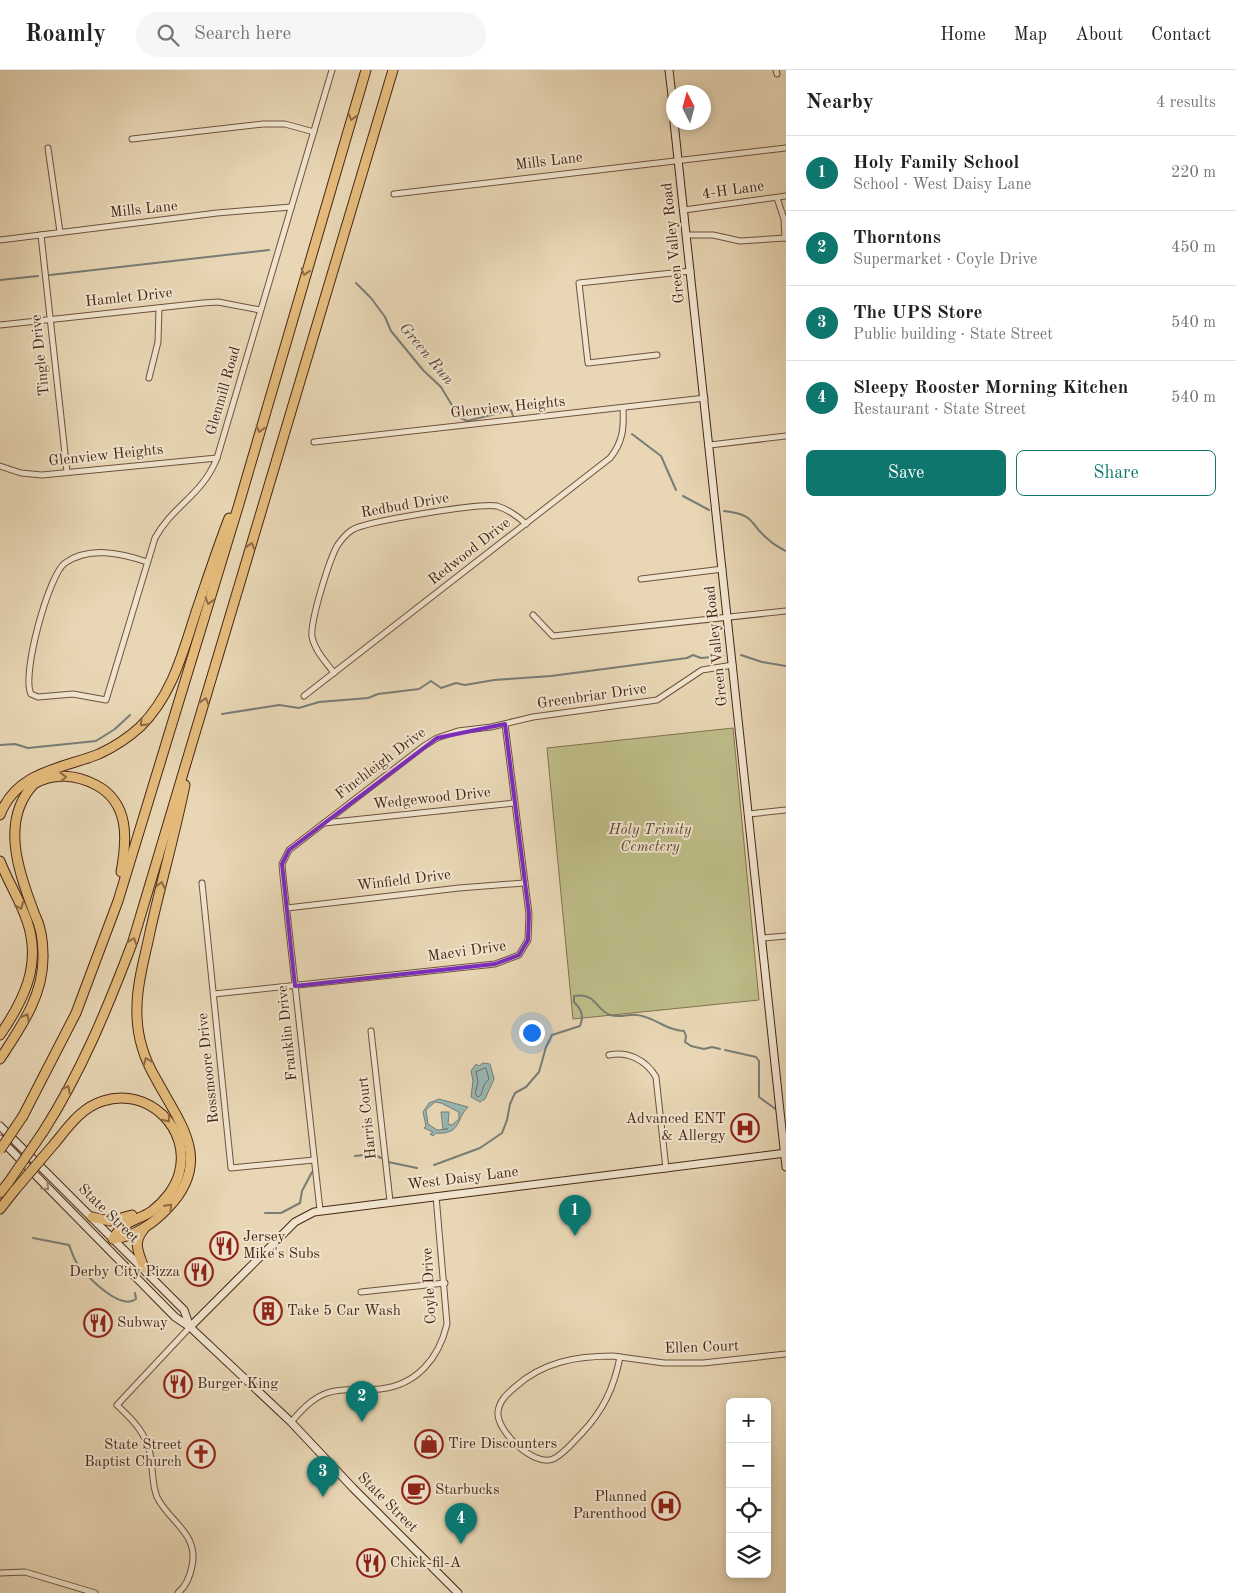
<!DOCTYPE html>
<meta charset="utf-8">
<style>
:root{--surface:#fff;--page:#f6f6f6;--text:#222;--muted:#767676;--line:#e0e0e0;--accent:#0f766e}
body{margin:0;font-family:"Old Standard TT",serif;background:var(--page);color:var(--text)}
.controls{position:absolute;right:15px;bottom:15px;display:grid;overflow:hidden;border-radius:8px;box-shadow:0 2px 8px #0003}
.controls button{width:45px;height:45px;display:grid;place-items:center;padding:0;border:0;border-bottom:1px solid var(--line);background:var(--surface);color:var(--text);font:25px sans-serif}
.compass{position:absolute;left:666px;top:15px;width:45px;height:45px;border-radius:50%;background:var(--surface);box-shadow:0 2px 8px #0003;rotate:354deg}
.you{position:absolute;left:531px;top:962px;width:18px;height:18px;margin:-12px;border:4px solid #fff;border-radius:50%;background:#1a73e8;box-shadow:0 0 0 8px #1a73e833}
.badge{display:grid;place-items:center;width:32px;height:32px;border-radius:50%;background:var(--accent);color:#fff;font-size:16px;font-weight:700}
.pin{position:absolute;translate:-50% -41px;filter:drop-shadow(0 1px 2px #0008)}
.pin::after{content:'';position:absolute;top:26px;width:18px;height:15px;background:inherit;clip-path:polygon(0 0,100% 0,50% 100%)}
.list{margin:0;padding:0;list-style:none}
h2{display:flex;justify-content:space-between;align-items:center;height:65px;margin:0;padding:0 20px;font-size:21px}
h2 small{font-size:16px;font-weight:400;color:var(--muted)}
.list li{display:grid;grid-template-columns:32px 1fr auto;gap:15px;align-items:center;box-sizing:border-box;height:75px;padding:0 20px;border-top:1px solid var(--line)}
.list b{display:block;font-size:19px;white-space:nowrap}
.list p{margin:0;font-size:16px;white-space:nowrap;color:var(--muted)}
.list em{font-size:16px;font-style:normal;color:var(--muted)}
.actions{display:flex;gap:10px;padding:15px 20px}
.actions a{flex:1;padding:11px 0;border:1px solid var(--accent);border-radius:8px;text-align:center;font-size:18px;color:var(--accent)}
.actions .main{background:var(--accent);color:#fff}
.icon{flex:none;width:28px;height:28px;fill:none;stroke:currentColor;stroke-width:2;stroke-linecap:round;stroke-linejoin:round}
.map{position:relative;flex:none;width:786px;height:1523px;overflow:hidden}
header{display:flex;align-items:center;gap:30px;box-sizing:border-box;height:70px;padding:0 25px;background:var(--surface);border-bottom:1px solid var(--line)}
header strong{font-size:24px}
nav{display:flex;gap:28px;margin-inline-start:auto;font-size:18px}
.search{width:350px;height:45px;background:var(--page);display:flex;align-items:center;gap:12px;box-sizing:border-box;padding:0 18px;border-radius:28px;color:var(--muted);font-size:19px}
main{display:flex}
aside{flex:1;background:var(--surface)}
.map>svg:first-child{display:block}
.green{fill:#bdbc88;stroke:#82714f}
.water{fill:#98b7b4;stroke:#787d75;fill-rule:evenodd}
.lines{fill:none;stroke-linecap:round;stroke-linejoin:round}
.shore{stroke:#706e65;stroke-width:1}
.stream{stroke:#787d75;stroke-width:2}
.street-casing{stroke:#6f523e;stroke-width:7}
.secondary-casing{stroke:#472616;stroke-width:9}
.highway-casing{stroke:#472616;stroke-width:11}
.street{stroke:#f0e4ce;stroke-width:5}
.secondary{stroke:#f0e4ce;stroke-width:7}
.highway{stroke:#e4bb7a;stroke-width:9}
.highway-bridge-casing{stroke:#472616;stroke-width:11;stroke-linecap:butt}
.highway-bridge{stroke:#e4bb7a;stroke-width:9}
.oneway{stroke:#8e6943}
.oneway2{stroke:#9c8572}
.marked{fill:none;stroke:#7b2cbf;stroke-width:4;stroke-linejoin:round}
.labels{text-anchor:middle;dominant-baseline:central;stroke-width:4;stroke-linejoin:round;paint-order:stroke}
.street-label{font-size:15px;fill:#472616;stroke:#f0e4ce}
.park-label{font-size:15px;font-style:italic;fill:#5f442d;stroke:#f0e4ce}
.poi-label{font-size:15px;fill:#472616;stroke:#f0e4ce;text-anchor:start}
.water-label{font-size:16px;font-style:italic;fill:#5b4a3e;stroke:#f0e4ce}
</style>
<header>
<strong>Roamly</strong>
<div class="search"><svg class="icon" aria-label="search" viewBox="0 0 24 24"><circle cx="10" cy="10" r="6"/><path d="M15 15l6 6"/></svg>Search here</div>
<nav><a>Home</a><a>Map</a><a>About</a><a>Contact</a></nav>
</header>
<main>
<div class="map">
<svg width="786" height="1523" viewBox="0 0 786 1523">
<rect width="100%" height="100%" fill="#e8d6b4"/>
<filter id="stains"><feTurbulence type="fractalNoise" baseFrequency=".004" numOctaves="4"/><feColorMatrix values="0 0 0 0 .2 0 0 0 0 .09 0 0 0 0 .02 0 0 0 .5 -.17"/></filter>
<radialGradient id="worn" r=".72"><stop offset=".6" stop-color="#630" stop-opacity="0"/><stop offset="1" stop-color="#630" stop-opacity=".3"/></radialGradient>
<!-- green -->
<polygon class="green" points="733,658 759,930 573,949 547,678"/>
<!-- water -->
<g class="water">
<polygon points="483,993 490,994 494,1009 485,1029 480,1032 471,1027 473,1011 471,1001 476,994 479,996"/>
<path d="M 439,1029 L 468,1037 C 456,1049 461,1065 436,1063 L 433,1066 L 430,1064 L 433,1062 L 424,1058 L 426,1056 L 423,1042 L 429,1033 ZM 435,1032 L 441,1033 L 459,1042 L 459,1049 L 452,1055 L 448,1054 L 449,1042 L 441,1042 L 443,1059 L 448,1059 L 437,1060 L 428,1054 L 426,1040 Z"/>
</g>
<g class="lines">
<!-- shore -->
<polygon class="shore" points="486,998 489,1009 484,1015 481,1025 478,1027 475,1024 478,1012 476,1002"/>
<!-- stream -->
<g class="stream">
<polyline points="50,205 269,180"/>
<polyline points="0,210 38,206"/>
<polyline points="356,213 371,228 385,247 391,261 423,300 441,317 459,347 467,351 511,340 513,346"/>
<polyline points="632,364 661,386 676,420"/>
<polyline points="683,426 709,440"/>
<path d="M 724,441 C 758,445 748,454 769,470 C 774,475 780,478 786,481"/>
<polyline points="741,585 762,592 786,596"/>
<polyline points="222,644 279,635 299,638 319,632 368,628 378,624 419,619 431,611 441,618 456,613 465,615 494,610 551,606 687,588 693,585 701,588 723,586"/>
<polyline points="0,675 15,674 28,678 96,671 115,659 130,645"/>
<polyline points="725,980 756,987 759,991 759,1027 777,1040"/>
<polyline points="355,1086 373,1084 381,1088"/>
<polyline points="388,1092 417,1098"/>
<path d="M 434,1095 L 480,1078 L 502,1063 L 507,1050 L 510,1034 L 515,1023 L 526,1017 L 539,1002 L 546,977 L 552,965 L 580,956 C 584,946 582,940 574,932 L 574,926 C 596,922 595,939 610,945 C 619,948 628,944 637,945 C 653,946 667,961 684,961 L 686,966 L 685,972 L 691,976 L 704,979 L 712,977 L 720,979"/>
<polyline points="265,1143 281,1143 300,1133 302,1121 312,1102"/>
<path d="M 33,1168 L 69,1175 C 72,1182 74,1191 79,1196 C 89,1208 120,1241 136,1229 L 135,1223"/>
</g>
<defs>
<g id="street">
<polyline points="776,0 777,4"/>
<polyline points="132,69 263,54 285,54 314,62"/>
<polyline points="48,78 60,162"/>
<polyline points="394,124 786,78"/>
<polyline points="777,128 784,149 785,168"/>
<polyline points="684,140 786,126"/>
<polyline points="41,165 67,402"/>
<polyline points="687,165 713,165 740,171 786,168"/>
<polyline points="0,170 217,143 291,137"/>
<polyline points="0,255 203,233 218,232 260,240"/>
<polyline points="657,285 588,293 579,213 691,201"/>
<polyline points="149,308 158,272 159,238"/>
<polyline points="314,372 705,328"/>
<polyline points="710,375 786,366"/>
<polyline points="0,396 21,403 42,405 217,388"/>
<path d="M 147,492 C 121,483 89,476 65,493 C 49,504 21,605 31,624 L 38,627 L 73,624 L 106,630 L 155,468 C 173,435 202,426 217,388 L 332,0"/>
<polyline points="641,509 723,499"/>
<polyline points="533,545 553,566 786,541"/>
<path d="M 334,603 C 326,592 315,581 312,567 C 310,551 329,491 337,476 C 341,470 346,464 352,460 C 366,451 481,433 497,436 C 507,439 519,447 526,454"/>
<path d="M 304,626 L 610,388 C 623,372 624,358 623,339"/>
<polyline points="749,744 786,740"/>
<polyline points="324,753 514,733"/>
<polyline points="202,813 231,1098 314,1090"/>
<polyline points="287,838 459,818 524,813"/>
<polyline points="763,868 786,866"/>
<polyline points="214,924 495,894 519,885 528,870 529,844 505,654"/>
<polyline points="371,961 390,1131"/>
<path d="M 609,985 C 628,981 646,990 656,1007 L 666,1099"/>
<polyline points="320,1140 283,806 282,794 289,780 424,676 437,668 458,661 491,657 533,647 657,630 702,600 733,595"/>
<polyline points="361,1222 445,1213"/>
<path d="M 613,1286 L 620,1287 C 614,1318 603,1341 581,1364 C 573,1372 563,1385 553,1389 C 534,1397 496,1361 498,1342 C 499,1331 507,1324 515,1317 C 543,1292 576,1286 613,1286 Z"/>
<polyline points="620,1287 664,1293 703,1293 786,1284"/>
<path d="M 291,1352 C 301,1341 312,1328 327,1323 C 344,1317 362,1321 380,1319 C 417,1315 439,1288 447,1254 L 436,1126"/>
<polyline points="0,1503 25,1502 95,1523"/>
<path d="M 178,1523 C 186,1516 190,1507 192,1496 C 199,1463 169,1452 157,1427 C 152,1415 153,1401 151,1389 C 148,1365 134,1351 117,1335 L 190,1257"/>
</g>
<g id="secondary">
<polyline points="669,0 674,43"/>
<polyline points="674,52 786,1097"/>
<polyline points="0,1056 184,1240 190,1257"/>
<polyline points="0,1069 175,1247 190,1257 291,1352 353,1418 458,1523"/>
<polyline points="190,1257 295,1152 314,1142 786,1083"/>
</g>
<g id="highway">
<path d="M 0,745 C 17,701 61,699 99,684 C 114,677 128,668 140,657 C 172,626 183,582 196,542 C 207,510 217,479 229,448"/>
<path d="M 0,791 C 8,812 20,830 27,851 C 42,894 24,930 0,965"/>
<path d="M 0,989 C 21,957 44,925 43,885 C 43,872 41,857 35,845 C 18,801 0,750 34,714 C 54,702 77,705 96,715 C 130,733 127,770 121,802"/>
<polyline points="23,1046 76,943 118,831 239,434 366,0"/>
<path d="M 43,1062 C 81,1003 108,937 133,871 L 393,0"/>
<path d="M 55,1073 C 68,1057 82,1037 103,1031 C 148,1016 192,1059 179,1104 C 175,1118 164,1132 152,1141 C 136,1152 124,1149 113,1169"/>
<polyline points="0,1123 8,1113"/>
<polyline points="0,1139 15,1120"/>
<polyline points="92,1147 110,1151 132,1145"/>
<path d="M 144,1159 C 132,1173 139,1183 144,1198"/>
<path d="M 113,1169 C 134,1167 154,1153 168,1138 C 213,1091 181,1055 156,1009 C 143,987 136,962 137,937 C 137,912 145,887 150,862 C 161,813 175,764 185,715"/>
</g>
</defs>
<!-- street casing -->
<use href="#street" class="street-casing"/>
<!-- secondary casing -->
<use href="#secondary" class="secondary-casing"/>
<!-- highway casing -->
<use href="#highway" class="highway-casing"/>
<!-- street -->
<use href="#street" class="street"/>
<!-- secondary -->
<use href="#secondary" class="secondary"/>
<!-- highway -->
<use href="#highway" class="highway"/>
<defs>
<g id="highway-bridge">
<polyline points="0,1080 23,1046"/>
<polyline points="8,1113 43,1062"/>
<polyline points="15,1120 55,1073"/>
</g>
</defs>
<!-- highway-bridge casing -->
<use href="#highway-bridge" class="highway-bridge-casing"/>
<!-- highway-bridge -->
<use href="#highway-bridge" class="highway-bridge"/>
</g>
<!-- one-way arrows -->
<defs><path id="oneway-chevron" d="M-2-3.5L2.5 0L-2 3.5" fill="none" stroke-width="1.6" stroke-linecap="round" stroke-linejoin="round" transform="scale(1.25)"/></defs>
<g class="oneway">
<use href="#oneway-chevron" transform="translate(352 47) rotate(107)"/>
<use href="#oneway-chevron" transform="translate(305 202) rotate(107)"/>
<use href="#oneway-chevron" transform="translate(260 359) rotate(106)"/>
<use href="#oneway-chevron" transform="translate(251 476) rotate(-73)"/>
<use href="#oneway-chevron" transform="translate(209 531) rotate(107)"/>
<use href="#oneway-chevron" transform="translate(205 631) rotate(-73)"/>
<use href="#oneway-chevron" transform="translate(143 653) rotate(134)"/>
<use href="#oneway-chevron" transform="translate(63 707) rotate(-1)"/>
<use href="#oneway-chevron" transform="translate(161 815) rotate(-77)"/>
<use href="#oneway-chevron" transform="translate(20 836) rotate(66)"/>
<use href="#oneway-chevron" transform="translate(133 871) rotate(-71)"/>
<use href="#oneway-chevron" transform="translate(26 947) rotate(-62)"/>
<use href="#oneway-chevron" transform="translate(147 991) rotate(-113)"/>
<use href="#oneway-chevron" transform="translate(67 1019) rotate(-62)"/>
<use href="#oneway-chevron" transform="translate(167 1049) rotate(51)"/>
<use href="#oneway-chevron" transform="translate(169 1137) rotate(-46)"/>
</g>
<use class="oneway2" href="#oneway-chevron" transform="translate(46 1117) rotate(46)"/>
<!-- marked area -->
<path class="marked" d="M 505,654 L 529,844 L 528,870 L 519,885 L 495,894 L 295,916 L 282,794 L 289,780 L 437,668 Z"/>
<!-- icons -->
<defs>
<symbol id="hospital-ring" viewBox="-11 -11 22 22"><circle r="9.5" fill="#f0e4ce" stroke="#8f2418" stroke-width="1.5"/><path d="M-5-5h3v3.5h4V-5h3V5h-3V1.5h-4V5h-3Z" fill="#8f2418"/></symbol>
<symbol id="restaurant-ring" viewBox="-11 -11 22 22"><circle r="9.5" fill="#f0e4ce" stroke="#8f2418" stroke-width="1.5"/><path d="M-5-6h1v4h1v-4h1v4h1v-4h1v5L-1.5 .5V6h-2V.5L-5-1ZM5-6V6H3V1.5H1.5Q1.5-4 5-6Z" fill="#8f2418"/></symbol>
<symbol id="building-ring" viewBox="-11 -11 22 22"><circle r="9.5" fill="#f0e4ce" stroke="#8f2418" stroke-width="1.5"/><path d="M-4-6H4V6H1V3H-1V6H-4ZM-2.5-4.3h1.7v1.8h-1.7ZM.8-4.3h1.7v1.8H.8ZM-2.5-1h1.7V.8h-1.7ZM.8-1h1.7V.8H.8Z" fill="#8f2418"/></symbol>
<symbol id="shop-ring" viewBox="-11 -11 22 22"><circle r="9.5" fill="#f0e4ce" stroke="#8f2418" stroke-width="1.5"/><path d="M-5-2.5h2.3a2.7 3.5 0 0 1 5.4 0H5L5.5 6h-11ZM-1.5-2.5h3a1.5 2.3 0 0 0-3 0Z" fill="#8f2418"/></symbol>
<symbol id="church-ring" viewBox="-11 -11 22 22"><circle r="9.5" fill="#f0e4ce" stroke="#8f2418" stroke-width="1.5"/><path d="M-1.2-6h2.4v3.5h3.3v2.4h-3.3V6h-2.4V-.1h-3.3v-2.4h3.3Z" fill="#8f2418"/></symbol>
<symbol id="cafe-ring" viewBox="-11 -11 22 22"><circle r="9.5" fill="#f0e4ce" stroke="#8f2418" stroke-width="1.5"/><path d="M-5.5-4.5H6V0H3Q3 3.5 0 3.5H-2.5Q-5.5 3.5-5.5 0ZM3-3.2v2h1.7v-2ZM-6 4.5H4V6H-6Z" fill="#8f2418"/></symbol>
</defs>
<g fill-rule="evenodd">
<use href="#hospital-ring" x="729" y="1042" width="32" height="32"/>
<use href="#restaurant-ring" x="208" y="1160" width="32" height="32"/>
<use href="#restaurant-ring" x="183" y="1186" width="32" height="32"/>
<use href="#building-ring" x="252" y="1225" width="32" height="32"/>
<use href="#restaurant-ring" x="82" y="1237" width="32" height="32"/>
<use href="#restaurant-ring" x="162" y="1298" width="32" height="32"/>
<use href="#shop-ring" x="413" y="1358" width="32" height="32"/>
<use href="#church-ring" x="185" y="1368" width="32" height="32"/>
<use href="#cafe-ring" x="400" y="1404" width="32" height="32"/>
<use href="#hospital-ring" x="650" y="1420" width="32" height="32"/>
<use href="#restaurant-ring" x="355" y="1477" width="32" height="32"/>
</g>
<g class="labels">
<!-- street labels -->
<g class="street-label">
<text transform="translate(549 92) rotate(-7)">Mills Lane</text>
<text transform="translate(733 121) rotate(-8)">4-H Lane</text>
<text transform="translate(144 140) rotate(-6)">Mills Lane</text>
<text transform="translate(674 173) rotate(-96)">Green Valley Road</text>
<text transform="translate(129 228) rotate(-6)">Hamlet Drive</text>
<text transform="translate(41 285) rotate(-96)">Tingle Drive</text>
<text transform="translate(224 321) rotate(-74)">Glenmill Road</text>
<text transform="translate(508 338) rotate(-6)">Glenview Heights</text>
<text transform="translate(106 386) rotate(-6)">Glenview Heights</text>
<text transform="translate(405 436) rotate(-10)">Redbud Drive</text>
<text transform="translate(470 482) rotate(-38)">Redwood Drive</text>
<text transform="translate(717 576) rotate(-96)">Green Valley Road</text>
<text transform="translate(592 627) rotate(-8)">Greenbriar Drive</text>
<text transform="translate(381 694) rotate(-37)">Finchleigh Drive</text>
<text transform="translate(432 729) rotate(-6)">Wedgewood Drive</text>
<text transform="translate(404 811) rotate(-7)">Winfield Drive</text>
<text transform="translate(467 882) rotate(-8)">Maevi Drive</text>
<text transform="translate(288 963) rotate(-96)">Franklin Drive</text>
<text transform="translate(209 998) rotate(-96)">Rossmoore Drive</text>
<text transform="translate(368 1048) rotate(-96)">Harris Court</text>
<text transform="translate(463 1109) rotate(-7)">West Daisy Lane</text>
<text transform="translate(108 1144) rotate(44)">State Street</text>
<text transform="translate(430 1216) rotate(-93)">Coyle Drive</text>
<text transform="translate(702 1278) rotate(-2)">Ellen Court</text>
<text transform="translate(387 1433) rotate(45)">State Street</text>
</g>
<!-- park labels -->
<g class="park-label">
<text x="650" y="760">Holy Trinity<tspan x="650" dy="17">Cemetery</tspan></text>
</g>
<!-- poi labels -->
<g class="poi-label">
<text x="726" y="1049" text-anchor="end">Advanced ENT<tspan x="726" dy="17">&amp; Allergy</tspan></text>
<text x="243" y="1167">Jersey<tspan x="243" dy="17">Mike's Subs</tspan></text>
<text x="180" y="1202" text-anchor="end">Derby City Pizza</text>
<text x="287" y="1241">Take 5 Car Wash</text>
<text x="117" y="1253">Subway</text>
<text x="197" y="1314">Burger King</text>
<text x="448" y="1374">Tire Discounters</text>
<text x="182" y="1375" text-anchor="end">State Street<tspan x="182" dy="17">Baptist Church</tspan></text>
<text x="435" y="1420">Starbucks</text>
<text x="647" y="1427" text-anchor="end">Planned<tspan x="647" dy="17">Parenthood</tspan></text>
<text x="390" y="1493">Chick-fil-A</text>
</g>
<!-- water labels -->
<g class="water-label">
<text transform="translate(426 284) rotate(50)">Green Run</text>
</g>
</g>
<rect width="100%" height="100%" filter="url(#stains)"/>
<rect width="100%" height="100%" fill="url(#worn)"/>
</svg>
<div class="controls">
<button>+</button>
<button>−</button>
<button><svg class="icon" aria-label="locate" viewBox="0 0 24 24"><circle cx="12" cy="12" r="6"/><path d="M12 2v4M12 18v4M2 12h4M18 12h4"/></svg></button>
<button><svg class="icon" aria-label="layers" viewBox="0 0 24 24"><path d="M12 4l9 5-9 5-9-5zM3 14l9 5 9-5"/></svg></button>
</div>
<svg class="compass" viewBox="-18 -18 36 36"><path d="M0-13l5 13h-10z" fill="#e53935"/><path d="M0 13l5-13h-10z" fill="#767676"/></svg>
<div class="you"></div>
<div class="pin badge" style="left:575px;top:1166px">1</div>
<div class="pin badge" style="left:362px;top:1352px">2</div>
<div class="pin badge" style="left:323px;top:1427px">3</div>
<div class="pin badge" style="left:461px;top:1474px">4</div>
</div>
<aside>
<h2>Nearby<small>4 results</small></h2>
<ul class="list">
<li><span class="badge">1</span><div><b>Holy Family School</b><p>School · West Daisy Lane</p></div><em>220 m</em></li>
<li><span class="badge">2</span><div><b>Thorntons</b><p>Supermarket · Coyle Drive</p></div><em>450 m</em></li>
<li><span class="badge">3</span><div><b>The UPS Store</b><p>Public building · State Street</p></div><em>540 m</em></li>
<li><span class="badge">4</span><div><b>Sleepy Rooster Morning Kitchen</b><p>Restaurant · State Street</p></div><em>540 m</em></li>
</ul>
<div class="actions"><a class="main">Save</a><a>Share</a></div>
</aside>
</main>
